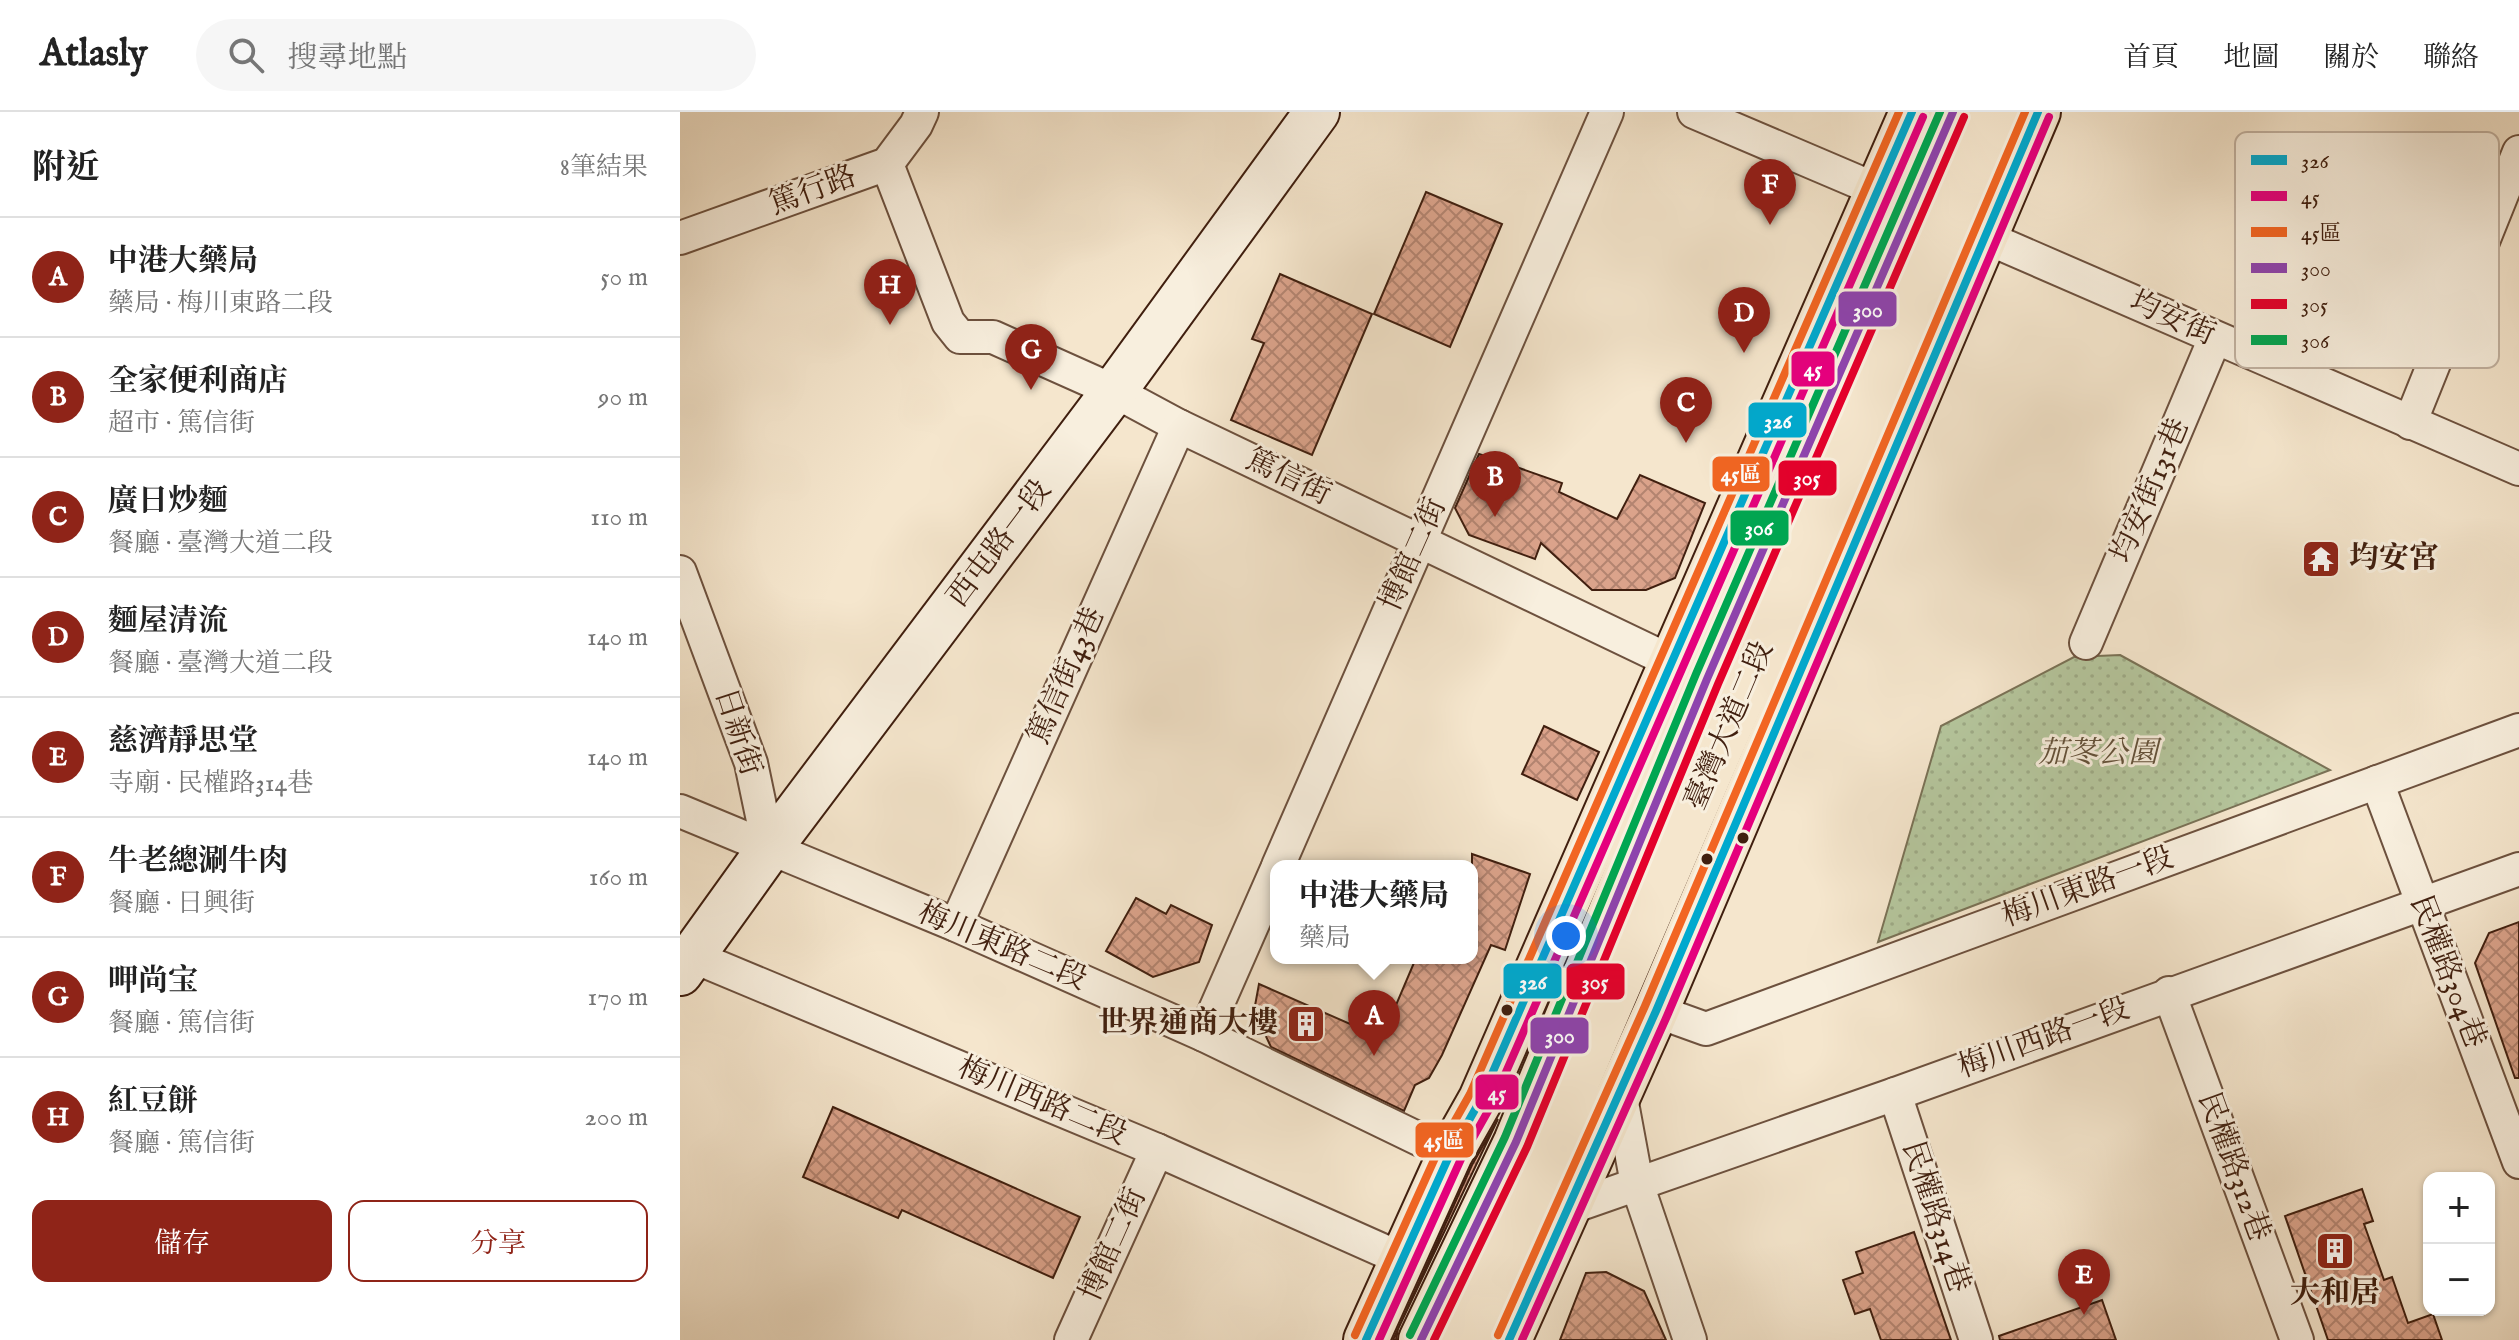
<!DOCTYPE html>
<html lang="zh-TW">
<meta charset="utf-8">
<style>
:root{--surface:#fff;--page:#f6f6f6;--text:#222;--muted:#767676;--line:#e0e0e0;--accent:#8f2418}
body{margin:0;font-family:"IM FELL English","Noto Serif TC",serif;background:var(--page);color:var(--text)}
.controls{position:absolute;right:24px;bottom:24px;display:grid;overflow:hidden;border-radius:16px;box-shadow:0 2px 6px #0004}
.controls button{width:72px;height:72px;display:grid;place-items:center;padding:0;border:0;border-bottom:2px solid var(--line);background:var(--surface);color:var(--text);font:40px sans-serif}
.you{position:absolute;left:886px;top:824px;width:28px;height:28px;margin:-20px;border:6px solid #fff;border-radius:50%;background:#1a73e8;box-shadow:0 0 0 12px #1a73e833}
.badge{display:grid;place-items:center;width:52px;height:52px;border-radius:50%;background:var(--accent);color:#fff;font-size:26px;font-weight:700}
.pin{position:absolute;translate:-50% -66px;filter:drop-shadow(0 2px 4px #0008)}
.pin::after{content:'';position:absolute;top:42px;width:28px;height:24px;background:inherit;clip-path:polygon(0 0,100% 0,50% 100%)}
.popup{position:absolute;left:590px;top:748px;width:208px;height:104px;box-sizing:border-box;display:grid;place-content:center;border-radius:16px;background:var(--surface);filter:drop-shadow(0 2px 6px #0005);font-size:26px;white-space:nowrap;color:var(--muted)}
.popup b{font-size:30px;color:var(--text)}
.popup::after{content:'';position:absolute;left:50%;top:100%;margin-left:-16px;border:16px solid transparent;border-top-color:var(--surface)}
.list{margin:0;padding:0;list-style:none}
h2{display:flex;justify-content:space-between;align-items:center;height:104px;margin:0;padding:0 32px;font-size:34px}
h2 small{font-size:26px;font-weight:400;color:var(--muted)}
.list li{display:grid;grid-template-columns:52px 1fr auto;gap:24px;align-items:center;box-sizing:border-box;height:120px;padding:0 32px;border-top:2px solid var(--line)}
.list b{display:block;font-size:30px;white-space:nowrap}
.list p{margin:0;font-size:26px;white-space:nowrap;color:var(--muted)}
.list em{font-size:26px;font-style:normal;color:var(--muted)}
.actions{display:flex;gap:16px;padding:24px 32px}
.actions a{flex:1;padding:18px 0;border:2px solid var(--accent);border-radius:16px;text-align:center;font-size:28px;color:var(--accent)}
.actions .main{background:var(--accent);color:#fff}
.icon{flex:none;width:44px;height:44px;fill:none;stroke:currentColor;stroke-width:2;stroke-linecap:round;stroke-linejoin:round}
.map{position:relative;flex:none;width:1839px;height:1228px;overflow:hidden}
header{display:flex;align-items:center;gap:48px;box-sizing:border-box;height:112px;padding:0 40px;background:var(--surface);border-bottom:2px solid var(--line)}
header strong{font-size:38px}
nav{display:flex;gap:44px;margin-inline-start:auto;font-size:28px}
.search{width:560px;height:72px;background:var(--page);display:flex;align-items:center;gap:20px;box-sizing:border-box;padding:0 28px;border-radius:44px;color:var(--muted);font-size:30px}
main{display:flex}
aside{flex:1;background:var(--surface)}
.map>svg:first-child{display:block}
.park{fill:url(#park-dots);stroke:#7a7256;stroke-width:2}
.building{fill:url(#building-cross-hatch);stroke:#401f0f;stroke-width:2}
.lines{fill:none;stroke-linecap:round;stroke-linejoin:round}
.street-casing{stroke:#6d513e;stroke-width:36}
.secondary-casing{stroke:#401f0f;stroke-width:48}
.primary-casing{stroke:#401f0f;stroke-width:48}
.street{stroke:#f8efde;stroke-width:32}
.secondary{stroke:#f8efde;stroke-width:44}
.primary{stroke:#f5e6cd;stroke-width:44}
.bus-1-casing{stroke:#f8efde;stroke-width:14}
.bus-2-casing{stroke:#f8efde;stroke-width:14}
.bus-3-casing{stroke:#f8efde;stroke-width:14}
.bus-4-casing{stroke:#f8efde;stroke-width:14}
.bus-5-casing{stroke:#f8efde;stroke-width:14}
.bus-6-casing{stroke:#f8efde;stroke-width:14}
.bus-1{stroke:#00a9ce;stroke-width:8}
.bus-2{stroke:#e5007d;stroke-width:8}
.bus-3{stroke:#f26522;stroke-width:8}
.bus-4{stroke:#8e44ad;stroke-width:8}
.bus-5{stroke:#e4002b;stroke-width:8}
.bus-6{stroke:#00a651;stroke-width:8}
.bus-dot{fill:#401f0f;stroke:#f8efde;stroke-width:3}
.labels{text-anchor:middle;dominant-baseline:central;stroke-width:6;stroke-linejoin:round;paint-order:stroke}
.street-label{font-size:30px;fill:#401f0f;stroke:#f8efde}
.poi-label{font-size:30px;font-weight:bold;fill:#401f0f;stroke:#f8efde;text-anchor:start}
.park-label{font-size:30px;font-style:italic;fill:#63513a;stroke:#f8efde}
.key{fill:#f8efde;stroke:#c1b1a0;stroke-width:2}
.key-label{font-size:22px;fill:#401f0f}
.line-badge{stroke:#f8efde;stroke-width:3}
.badge-label{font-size:22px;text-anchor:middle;font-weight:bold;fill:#fff}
</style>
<header>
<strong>Atlasly</strong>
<div class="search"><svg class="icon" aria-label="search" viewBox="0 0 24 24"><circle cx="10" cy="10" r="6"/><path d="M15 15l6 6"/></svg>搜尋地點</div>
<nav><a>首頁</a><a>地圖</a><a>關於</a><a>聯絡</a></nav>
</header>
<main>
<aside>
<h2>附近<small>8筆結果</small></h2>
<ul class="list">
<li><span class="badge">A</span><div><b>中港大藥局</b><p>藥局 · 梅川東路二段</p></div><em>50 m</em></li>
<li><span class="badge">B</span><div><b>全家便利商店</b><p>超市 · 篤信街</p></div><em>90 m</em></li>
<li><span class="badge">C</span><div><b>廣日炒麵</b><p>餐廳 · 臺灣大道二段</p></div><em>110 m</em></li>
<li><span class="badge">D</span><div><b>麵屋清流</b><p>餐廳 · 臺灣大道二段</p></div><em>140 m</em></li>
<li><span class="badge">E</span><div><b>慈濟靜思堂</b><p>寺廟 · 民權路314巷</p></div><em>140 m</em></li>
<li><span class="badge">F</span><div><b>牛老總涮牛肉</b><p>餐廳 · 日興街</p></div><em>160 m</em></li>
<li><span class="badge">G</span><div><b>呷尚宝</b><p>餐廳 · 篤信街</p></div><em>170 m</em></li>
<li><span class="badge">H</span><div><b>紅豆餅</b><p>餐廳 · 篤信街</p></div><em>200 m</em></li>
</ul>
<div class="actions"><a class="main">儲存</a><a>分享</a></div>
</aside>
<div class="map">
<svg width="1839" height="1228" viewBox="0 0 1839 1228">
<defs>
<pattern id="park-dots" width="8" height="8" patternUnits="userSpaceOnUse" patternTransform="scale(2)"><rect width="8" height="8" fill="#b5c69d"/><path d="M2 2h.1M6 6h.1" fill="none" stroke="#9daa86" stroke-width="1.8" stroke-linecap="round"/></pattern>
<pattern id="building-cross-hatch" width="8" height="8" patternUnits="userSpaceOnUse" patternTransform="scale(2)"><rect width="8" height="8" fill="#dba38b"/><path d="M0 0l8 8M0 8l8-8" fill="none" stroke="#b38470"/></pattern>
</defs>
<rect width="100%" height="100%" fill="#f5e6cd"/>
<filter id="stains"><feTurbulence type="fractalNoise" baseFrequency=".0025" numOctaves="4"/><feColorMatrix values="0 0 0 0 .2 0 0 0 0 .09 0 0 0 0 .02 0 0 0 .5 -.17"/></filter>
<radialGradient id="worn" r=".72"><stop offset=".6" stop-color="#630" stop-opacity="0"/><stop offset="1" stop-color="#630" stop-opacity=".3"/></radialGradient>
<!-- park -->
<polygon class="park" points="1440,543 1650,658 1198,830 1261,614 1394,545"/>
<!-- building -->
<g class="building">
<polygon points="746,80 822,112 770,235 694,202"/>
<polygon points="600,162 692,202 632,343 551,308 584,231 572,227"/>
<polygon points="799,342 882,371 879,380 937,407 960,363 1025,391 995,466 966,478 912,478 861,431 855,447 789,423 775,396"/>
<polygon points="864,614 919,640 897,688 842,662"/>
<polygon points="792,742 850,762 825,838 811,833 762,943 749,966 735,973 724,999 591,935 574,899 579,872 702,926 736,846 792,846"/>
<polygon points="456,786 486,802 491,793 532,813 519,850 473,865 426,839"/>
<polygon points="1839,810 1839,966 1835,966 1795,851 1809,821"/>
<polygon points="153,995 400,1105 373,1166 222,1098 218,1106 123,1065"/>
<polygon points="818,1007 718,1217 716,1228 713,1228 792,1053"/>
<polygon points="1682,1077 1693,1109 1684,1112 1704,1168 1712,1165 1728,1211 1753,1202 1762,1228 1648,1228 1605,1104"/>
<polygon points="1234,1120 1271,1228 1201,1228 1190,1197 1175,1202 1163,1168 1183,1161 1176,1140"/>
<polygon points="926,1160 964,1179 986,1228 880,1228 906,1161"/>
<polygon points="1422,1188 1436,1228 1320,1228 1319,1224"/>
</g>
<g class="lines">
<defs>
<g id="street">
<polyline points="1014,0 1216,86"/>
<polyline points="207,52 268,210 280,225 313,225 434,279 499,314 1009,558"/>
<polyline points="1284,116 1839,357"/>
<polyline points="0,126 207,52 236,13 242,0"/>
<polyline points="1730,311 1839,40"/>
<polyline points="0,460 71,651 89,737"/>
<polyline points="1406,531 1535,226"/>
<polyline points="1697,670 1839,1050"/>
<polyline points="0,699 276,813 524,923 770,1042"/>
<polyline points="598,754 927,0"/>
<polyline points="276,813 499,314"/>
<polyline points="0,839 477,1038 722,1147"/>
<polyline points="1489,881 1617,1228"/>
<polyline points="976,899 1026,917 1839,618"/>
<polyline points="524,923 596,759"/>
<polyline points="940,980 957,1072 1010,1228"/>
<polyline points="1215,982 1296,1228"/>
<polyline points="889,1096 1215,982 1839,757"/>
<polyline points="391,1228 477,1038"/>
</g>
<polyline id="secondary" points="0,861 89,737 434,279 637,0"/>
<g id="primary">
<polyline points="686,1228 770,1042 801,987 1232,0"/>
<polyline points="741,1228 836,1030 1027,567 1273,0"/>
<polyline points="786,1228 1314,0"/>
<polyline points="829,1228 976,899 1358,0"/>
</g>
</defs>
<!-- street casing -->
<use href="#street" class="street-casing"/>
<!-- secondary casing -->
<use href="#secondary" class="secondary-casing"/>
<!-- primary casing -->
<use href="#primary" class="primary-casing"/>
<!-- street -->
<use href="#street" class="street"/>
<!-- secondary -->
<use href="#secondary" class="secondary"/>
<!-- primary -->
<use href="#primary" class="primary"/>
<defs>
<g id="bus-1">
<polyline points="686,1228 770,1042 801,987 1232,0"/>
<polyline points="829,1228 976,899 1358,0"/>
</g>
<g id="bus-2">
<polyline points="699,1228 781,1047 812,992 1243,5"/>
<polyline points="842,1228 987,904 1369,5"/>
</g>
<g id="bus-3">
<polyline points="675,1223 759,1037 790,982 1219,0"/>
<polyline points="818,1223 965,894 1345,0"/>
</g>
<polyline id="bus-4" points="741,1228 836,1030 1027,567 1273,0"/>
<polyline id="bus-5" points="754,1228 847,1035 1038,572 1284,5"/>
<polyline id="bus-6" points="730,1223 825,1025 1016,562 1260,0"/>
</defs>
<!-- bus-1 casing -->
<use href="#bus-1" class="bus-1-casing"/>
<!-- bus-2 casing -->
<use href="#bus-2" class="bus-2-casing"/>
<!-- bus-3 casing -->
<use href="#bus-3" class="bus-3-casing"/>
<!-- bus-4 casing -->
<use href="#bus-4" class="bus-4-casing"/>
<!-- bus-5 casing -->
<use href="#bus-5" class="bus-5-casing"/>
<!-- bus-6 casing -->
<use href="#bus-6" class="bus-6-casing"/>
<!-- bus-1 -->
<use href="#bus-1" class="bus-1"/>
<!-- bus-2 -->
<use href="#bus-2" class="bus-2"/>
<!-- bus-3 -->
<use href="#bus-3" class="bus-3"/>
<!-- bus-4 -->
<use href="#bus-4" class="bus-4"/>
<!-- bus-5 -->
<use href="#bus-5" class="bus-5"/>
<!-- bus-6 -->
<use href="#bus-6" class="bus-6"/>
</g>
<!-- icons -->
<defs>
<symbol id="temple-square" viewBox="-11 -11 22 22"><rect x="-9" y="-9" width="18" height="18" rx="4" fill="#8f2418" stroke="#f8efde"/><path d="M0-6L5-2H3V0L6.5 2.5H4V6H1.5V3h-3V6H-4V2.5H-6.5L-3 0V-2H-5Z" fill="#fff"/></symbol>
<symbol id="building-square" viewBox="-11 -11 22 22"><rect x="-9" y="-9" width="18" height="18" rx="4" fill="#8f2418" stroke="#f8efde"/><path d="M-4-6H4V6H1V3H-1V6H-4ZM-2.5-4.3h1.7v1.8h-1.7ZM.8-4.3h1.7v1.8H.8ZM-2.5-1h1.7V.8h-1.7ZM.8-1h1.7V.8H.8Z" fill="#fff"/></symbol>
</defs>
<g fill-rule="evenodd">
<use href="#temple-square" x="1619" y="425" width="44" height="44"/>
<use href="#building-square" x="604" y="890" width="44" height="44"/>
<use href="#building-square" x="1633" y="1117" width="44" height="44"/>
</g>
<!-- markers -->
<g class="bus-dot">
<circle cx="1063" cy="726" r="7"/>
<circle cx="1027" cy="747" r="7"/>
<circle cx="827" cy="898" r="7"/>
</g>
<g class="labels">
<!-- street labels -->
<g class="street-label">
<text transform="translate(133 79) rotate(-20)">篤行路</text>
<text transform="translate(1492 207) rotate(24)">均安街</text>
<text transform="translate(608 366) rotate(26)">篤信街</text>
<text transform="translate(1471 379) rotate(-67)">均安街131巷</text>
<text transform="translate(320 432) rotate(-53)">西屯路一段</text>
<text transform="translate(734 443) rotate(-66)">博館二街</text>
<text transform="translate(387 564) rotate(-66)">篤信街43巷</text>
<text transform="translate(1050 614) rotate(-67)">臺灣大道二段</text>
<text transform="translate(57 620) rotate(72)">日新街</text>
<text transform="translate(1408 776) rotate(-20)">梅川東路一段</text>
<text transform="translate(322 835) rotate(23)">梅川東路二段</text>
<text transform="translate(1767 860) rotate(69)">民權路304巷</text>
<text transform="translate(1364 927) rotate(-20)">梅川西路一段</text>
<text transform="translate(362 990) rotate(23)">梅川西路二段</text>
<text transform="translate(1553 1055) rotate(70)">民權路312巷</text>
<text transform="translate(1255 1105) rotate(72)">民權路314巷</text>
<text transform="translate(434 1133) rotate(-66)">博館二街</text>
</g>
<!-- poi labels -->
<g class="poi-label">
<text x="1669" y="447">均安宮</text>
<text x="598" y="912" text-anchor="end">世界通商大樓</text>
<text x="1655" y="1182" text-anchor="middle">大和居</text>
</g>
<!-- park labels -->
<g class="park-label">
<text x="1418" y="642">茄苳公園</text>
</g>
</g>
<!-- legend -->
<rect x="1555" y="20" width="264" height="236" rx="12" class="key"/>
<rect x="1571" y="43" width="36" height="10" fill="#00a9ce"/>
<rect x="1571" y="79" width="36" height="10" fill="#e5007d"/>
<rect x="1571" y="115" width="36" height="10" fill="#f26522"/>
<rect x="1571" y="151" width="36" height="10" fill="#8e44ad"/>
<rect x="1571" y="187" width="36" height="10" fill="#e4002b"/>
<rect x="1571" y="223" width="36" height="10" fill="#00a651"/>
<g class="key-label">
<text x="1621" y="56">326</text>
<text x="1621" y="92">45</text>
<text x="1621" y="128">45區</text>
<text x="1621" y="164">300</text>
<text x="1621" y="200">305</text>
<text x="1621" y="236">306</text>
</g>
<g class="line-badge">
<rect x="1157" y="178" width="61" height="38" rx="8" fill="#8e44ad"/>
<rect x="1110" y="238" width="46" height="38" rx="8" fill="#e5007d"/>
<rect x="1067" y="289" width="61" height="38" rx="8" fill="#00a9ce"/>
<rect x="1031" y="343" width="60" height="38" rx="8" fill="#f26522"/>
<rect x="1097" y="347" width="61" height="38" rx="8" fill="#e4002b"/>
<rect x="1049" y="397" width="61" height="38" rx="8" fill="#00a651"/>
<rect x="822" y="850" width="61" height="38" rx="8" fill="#00a9ce"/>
<rect x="885" y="850" width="61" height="39" rx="8" fill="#e4002b"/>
<rect x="849" y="904" width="61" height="39" rx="8" fill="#8e44ad"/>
<rect x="794" y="961" width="46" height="38" rx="8" fill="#e5007d"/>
<rect x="734" y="1009" width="61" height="38" rx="8" fill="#f26522"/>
</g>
<g class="badge-label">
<text x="1188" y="205">300</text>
<text x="1133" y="264">45</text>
<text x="1098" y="316">326</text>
<text x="1061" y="369">45區</text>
<text x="1127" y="373">305</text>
<text x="1079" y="423">306</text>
<text x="853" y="877">326</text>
<text x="915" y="877">305</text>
<text x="880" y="931">300</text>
<text x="817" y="988">45</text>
<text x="764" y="1035">45區</text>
</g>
<rect width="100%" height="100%" filter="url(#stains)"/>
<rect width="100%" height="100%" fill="url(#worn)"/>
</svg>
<div class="controls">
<button>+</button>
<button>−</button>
</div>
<div class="you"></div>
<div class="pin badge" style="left:694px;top:944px">A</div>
<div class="popup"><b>中港大藥局</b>藥局</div>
<div class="pin badge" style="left:815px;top:405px">B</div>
<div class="pin badge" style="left:1006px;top:331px">C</div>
<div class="pin badge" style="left:1064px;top:241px">D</div>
<div class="pin badge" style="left:1404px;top:1203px">E</div>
<div class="pin badge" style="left:1090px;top:113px">F</div>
<div class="pin badge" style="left:351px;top:278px">G</div>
<div class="pin badge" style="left:210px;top:213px">H</div>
</div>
</main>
